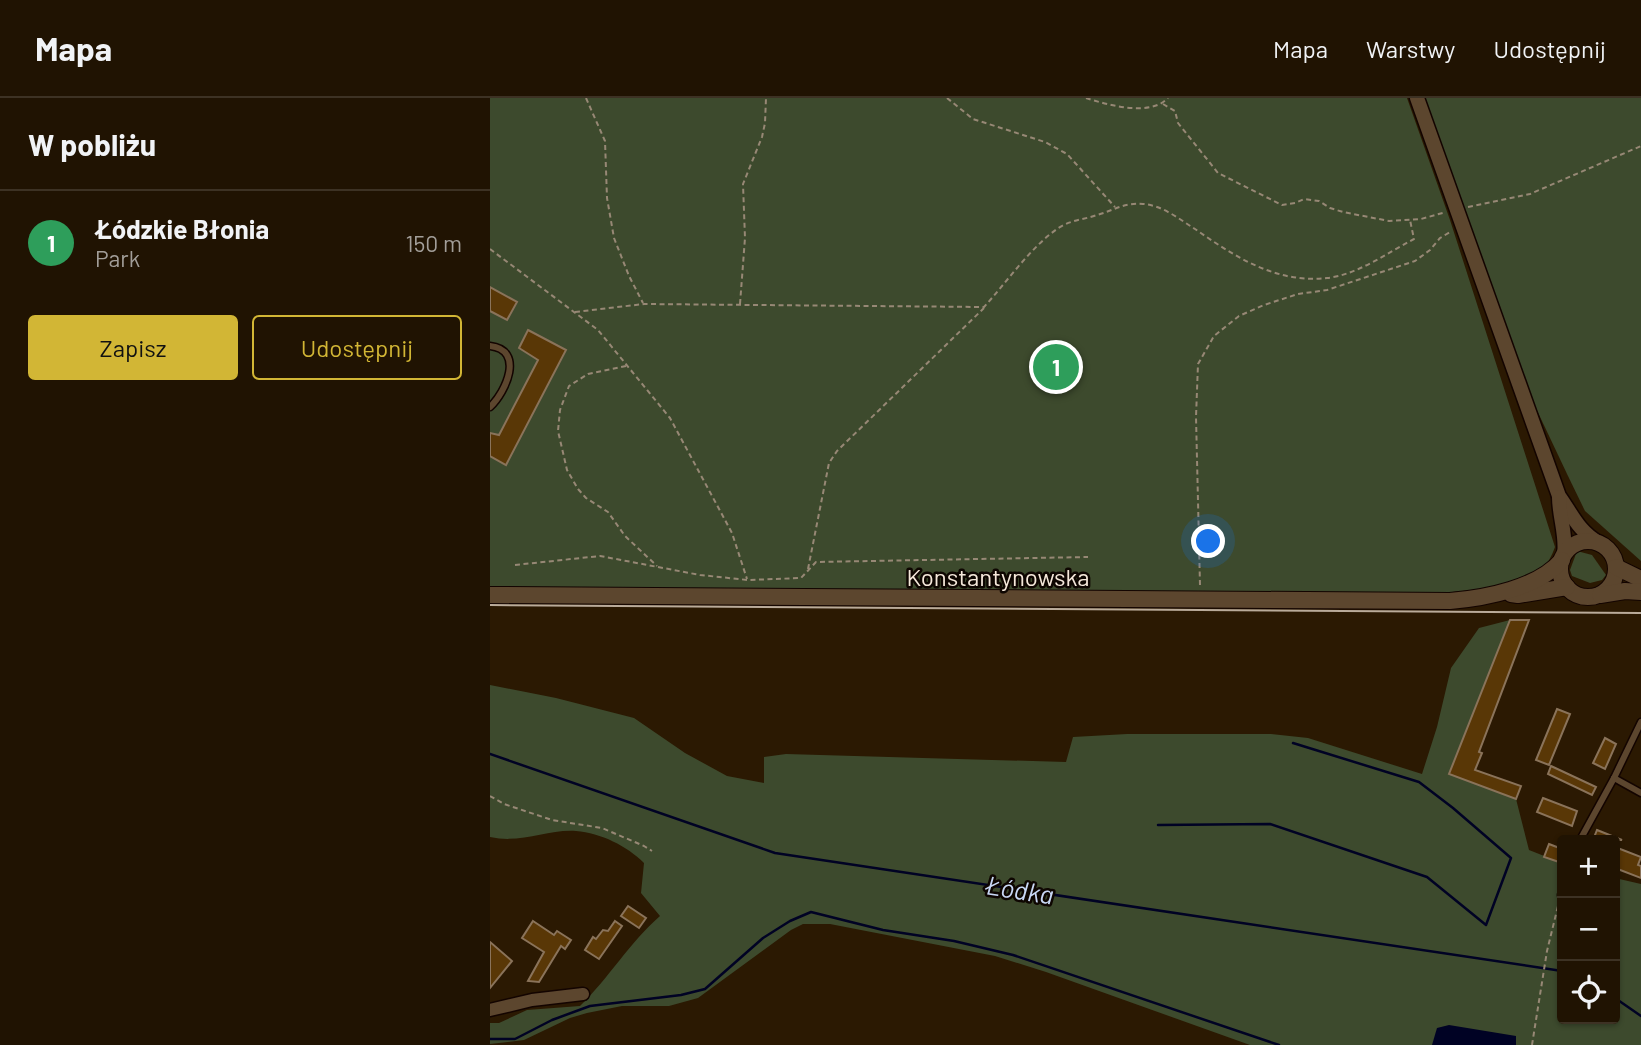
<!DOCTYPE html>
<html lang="pl">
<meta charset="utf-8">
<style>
:root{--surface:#201302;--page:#2d2011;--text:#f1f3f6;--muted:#a29e99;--line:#3d3224;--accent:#d2b635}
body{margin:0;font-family:Barlow,sans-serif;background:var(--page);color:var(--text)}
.controls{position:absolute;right:21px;bottom:21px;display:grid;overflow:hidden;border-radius:7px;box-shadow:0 2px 5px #0004}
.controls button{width:63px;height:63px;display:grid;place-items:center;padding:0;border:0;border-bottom:2px solid var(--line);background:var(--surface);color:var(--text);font:35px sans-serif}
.you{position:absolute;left:719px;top:444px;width:24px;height:24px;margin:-18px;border:5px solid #fff;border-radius:50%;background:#1a73e8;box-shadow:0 0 0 10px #1a73e833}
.badge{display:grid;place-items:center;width:46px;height:46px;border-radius:50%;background:var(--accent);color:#fff;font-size:23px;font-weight:700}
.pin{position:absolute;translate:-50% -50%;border:4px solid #fff;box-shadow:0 2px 7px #0006}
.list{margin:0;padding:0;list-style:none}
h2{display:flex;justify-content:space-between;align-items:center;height:91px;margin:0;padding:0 28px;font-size:30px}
h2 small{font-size:23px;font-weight:400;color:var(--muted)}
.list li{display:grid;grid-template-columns:46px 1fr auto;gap:21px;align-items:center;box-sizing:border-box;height:105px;padding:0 28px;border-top:2px solid var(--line)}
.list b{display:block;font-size:26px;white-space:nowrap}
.list p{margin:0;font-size:23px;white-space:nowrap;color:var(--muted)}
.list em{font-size:23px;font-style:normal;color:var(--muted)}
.actions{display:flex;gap:14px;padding:21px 28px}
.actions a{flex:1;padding:16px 0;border:2px solid var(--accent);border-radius:7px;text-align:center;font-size:24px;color:var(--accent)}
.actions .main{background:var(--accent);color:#111}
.icon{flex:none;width:38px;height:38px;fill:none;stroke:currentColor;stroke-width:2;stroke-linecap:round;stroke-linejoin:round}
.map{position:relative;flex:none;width:1151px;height:947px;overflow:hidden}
header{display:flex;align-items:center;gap:42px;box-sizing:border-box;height:98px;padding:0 35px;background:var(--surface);border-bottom:2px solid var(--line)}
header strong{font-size:33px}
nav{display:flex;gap:38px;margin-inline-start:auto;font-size:24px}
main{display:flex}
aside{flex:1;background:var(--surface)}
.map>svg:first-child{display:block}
.green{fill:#3d4a2d}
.water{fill:#000224}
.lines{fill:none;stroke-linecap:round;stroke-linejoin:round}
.stream{stroke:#000224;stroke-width:2.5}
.building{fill:#593706;stroke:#8a735a;stroke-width:2}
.service-casing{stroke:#130400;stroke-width:9}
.minor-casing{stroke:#130400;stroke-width:15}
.tertiary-casing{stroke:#130400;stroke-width:17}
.secondary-casing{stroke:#130400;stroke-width:18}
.path{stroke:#978875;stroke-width:2;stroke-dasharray:5 3.5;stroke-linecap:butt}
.service{stroke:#5c462e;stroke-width:6}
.minor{stroke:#5c462e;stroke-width:12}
.tertiary{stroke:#5c462e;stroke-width:14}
.secondary{stroke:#5c462e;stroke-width:16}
.tram{stroke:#baab9a;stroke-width:2}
.labels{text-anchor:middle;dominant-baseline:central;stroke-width:5;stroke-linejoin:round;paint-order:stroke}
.street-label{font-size:24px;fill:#f5e8da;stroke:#0e0601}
.water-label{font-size:26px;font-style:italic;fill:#c9d8f5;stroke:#0e0601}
</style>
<header>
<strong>Mapa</strong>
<nav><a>Mapa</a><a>Warstwy</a><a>Udostępnij</a></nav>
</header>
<main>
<aside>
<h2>W pobliżu<small></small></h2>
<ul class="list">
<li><span class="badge" style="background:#2e9e5b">1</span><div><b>Łódzkie Błonia</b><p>Park</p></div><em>150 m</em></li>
</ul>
<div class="actions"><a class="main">Zapisz</a><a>Udostępnij</a></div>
</aside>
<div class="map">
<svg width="1151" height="947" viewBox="0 0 1151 947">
<rect width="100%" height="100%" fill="#2b1902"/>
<!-- green -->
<g class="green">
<path d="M 0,0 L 917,0 L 960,122 L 1065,449 C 1062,457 1058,466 1051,472 C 1029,491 954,495 924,497 L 0,490 Z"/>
<polygon points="933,0 1151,0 1151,463 1095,413 1078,378 1033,283"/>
<polygon points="1087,453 1102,457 1116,477 1112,482 1100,485 1082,478 1080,472"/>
<path d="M 1020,522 L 959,676 L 1026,701 L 1039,752 L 1072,765 L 1072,921 L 1125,921 L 1125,780 L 1151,786 L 1151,947 L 760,947 L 556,874 L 505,858 L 340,826 L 313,826 L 301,832 L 208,900 L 179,908 L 132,908 L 97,915 L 80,920 L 34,942 L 0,946 L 0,925 L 9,925 L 37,912 L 90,908 C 119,880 139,845 170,818 L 151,795 L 154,765 C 137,748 111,735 86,733 C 58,731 32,746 0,739 L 0,587 L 66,600 L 144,620 L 195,655 L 237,678 L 274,685 L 274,659 L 296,656 L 576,664 L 583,639 L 637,636 L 781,636 L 818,640 L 932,676 L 947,629 L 961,570 L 989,530 Z"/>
</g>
<!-- water -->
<polygon class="water" points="959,927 1026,938 1026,947 942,947 947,930"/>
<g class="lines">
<!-- stream -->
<g class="stream">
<polyline points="0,656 285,755 1072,873"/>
<polyline points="668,727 780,726 937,779 996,827 1021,760 963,710 929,684 803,645"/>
<polyline points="1125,900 1151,918"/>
<polyline points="0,941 25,941 62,922 100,908 191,897 215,891 273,840 300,823 321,814 393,832 464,843 523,857 789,947"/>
</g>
</g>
<!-- building -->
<g class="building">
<polygon points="0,189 27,204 17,222 0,213"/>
<polygon points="38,232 76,252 16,367 0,358 0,335 9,337 48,262 29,250"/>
<polygon points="1020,522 1039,522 989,654 992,655 985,672 1031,688 1026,701 959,676"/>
<polygon points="1067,611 1080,616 1059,667 1046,662"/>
<polygon points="1115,640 1126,646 1115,671 1103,665"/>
<polygon points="1061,668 1106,689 1102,697 1058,676"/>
<polygon points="1053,700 1087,713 1082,728 1047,714"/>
<polygon points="1107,732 1132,742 1103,742"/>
<polygon points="1059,746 1072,751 1072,765 1054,759"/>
<polygon points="1125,749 1151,759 1148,767 1151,768 1151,780 1125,770"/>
<polygon points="138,808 156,820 149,830 131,818"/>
<polygon points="43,823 64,837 67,833 81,842 75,851 71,848 49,884 38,883 54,854 32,840"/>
<polygon points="125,823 132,828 109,861 95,852 103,839 106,841 113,832 118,833"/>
<polygon points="0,844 22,863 0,890"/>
</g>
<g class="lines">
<defs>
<g id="service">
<path d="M 0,248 C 35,252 16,294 0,309"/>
<polyline points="1124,680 1151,695"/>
<polyline points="1090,742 1124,680 1151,624"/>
<polyline points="1071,797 1072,794"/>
</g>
<polyline id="minor" points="0,912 42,902 93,896"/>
<g id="tertiary">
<path d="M 927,0 L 1069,398 C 1082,416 1088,433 1109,445"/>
<path d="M 1069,399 C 1069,419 1077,438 1074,457"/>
</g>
<g id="secondary">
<circle cx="1098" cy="471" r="28"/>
<polyline points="1126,469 1151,481"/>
<polyline points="1021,496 1028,497 1077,489"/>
<path d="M 0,497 L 960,503 C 996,500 1048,490 1072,462"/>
<polyline points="1110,497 1135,493 1151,494"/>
</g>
</defs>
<!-- service casing -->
<use href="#service" class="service-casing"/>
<!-- minor casing -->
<use href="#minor" class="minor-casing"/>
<!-- tertiary casing -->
<use href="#tertiary" class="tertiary-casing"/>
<!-- secondary casing -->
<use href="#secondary" class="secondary-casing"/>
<!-- path -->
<g class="path">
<polyline points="96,0 115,43 117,100 124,140 139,178 153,205"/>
<polyline points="457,0 483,21 555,44 577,56 625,109"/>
<path d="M 596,0 C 618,7 660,19 678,0"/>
<polyline points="673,6 685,13 688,25 728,75 792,107 805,105 814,101 829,103 840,110 853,114 899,123 931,121 956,114"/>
<polyline points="978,109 1040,96 1151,48"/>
<polyline points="0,151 108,232 180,320 242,435 257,481"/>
<polyline points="250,206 255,140 253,86 272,39 275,25 276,0"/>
<path d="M 85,214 L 154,206 L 494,209 C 516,185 540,150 567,131 C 579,122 593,122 607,117 C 622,113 635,104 653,106 C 672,107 689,121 705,131 C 744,158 786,186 837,180 C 867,177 897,155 924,141 L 920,122"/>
<polyline points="136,268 98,276 79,288 70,312 68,333 77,372 88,391 96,400 118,414 135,438 167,468"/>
<polyline points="25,467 110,458 210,477 258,482 311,480 326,464 598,459"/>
<polyline points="318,471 339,365 347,353 494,210"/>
<polyline points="710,487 706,319 708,266 724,238 749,218 774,207 808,196 837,192 925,163 940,152 950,140 962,133"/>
<polyline points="0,698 14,706 62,722 112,730 154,748 162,753"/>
<polyline points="1042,947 1057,853 1069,804"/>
</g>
<!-- service -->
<use href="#service" class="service"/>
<!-- minor -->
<use href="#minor" class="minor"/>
<!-- tertiary -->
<use href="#tertiary" class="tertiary"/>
<!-- secondary -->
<use href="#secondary" class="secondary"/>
<!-- tram -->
<polyline class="tram" points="0,507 1151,515"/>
</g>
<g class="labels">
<!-- street labels -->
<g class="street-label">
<text x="508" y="478">Konstantynowska</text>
</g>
<!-- water labels -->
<g class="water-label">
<text transform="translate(530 791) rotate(9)">Łódka</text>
</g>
</g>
</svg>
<div class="controls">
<button>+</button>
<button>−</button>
<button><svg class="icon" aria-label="locate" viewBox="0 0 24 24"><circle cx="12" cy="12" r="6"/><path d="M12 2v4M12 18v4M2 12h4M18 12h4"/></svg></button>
</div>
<div class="you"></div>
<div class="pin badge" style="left:566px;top:269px;background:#2e9e5b">1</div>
</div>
</main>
